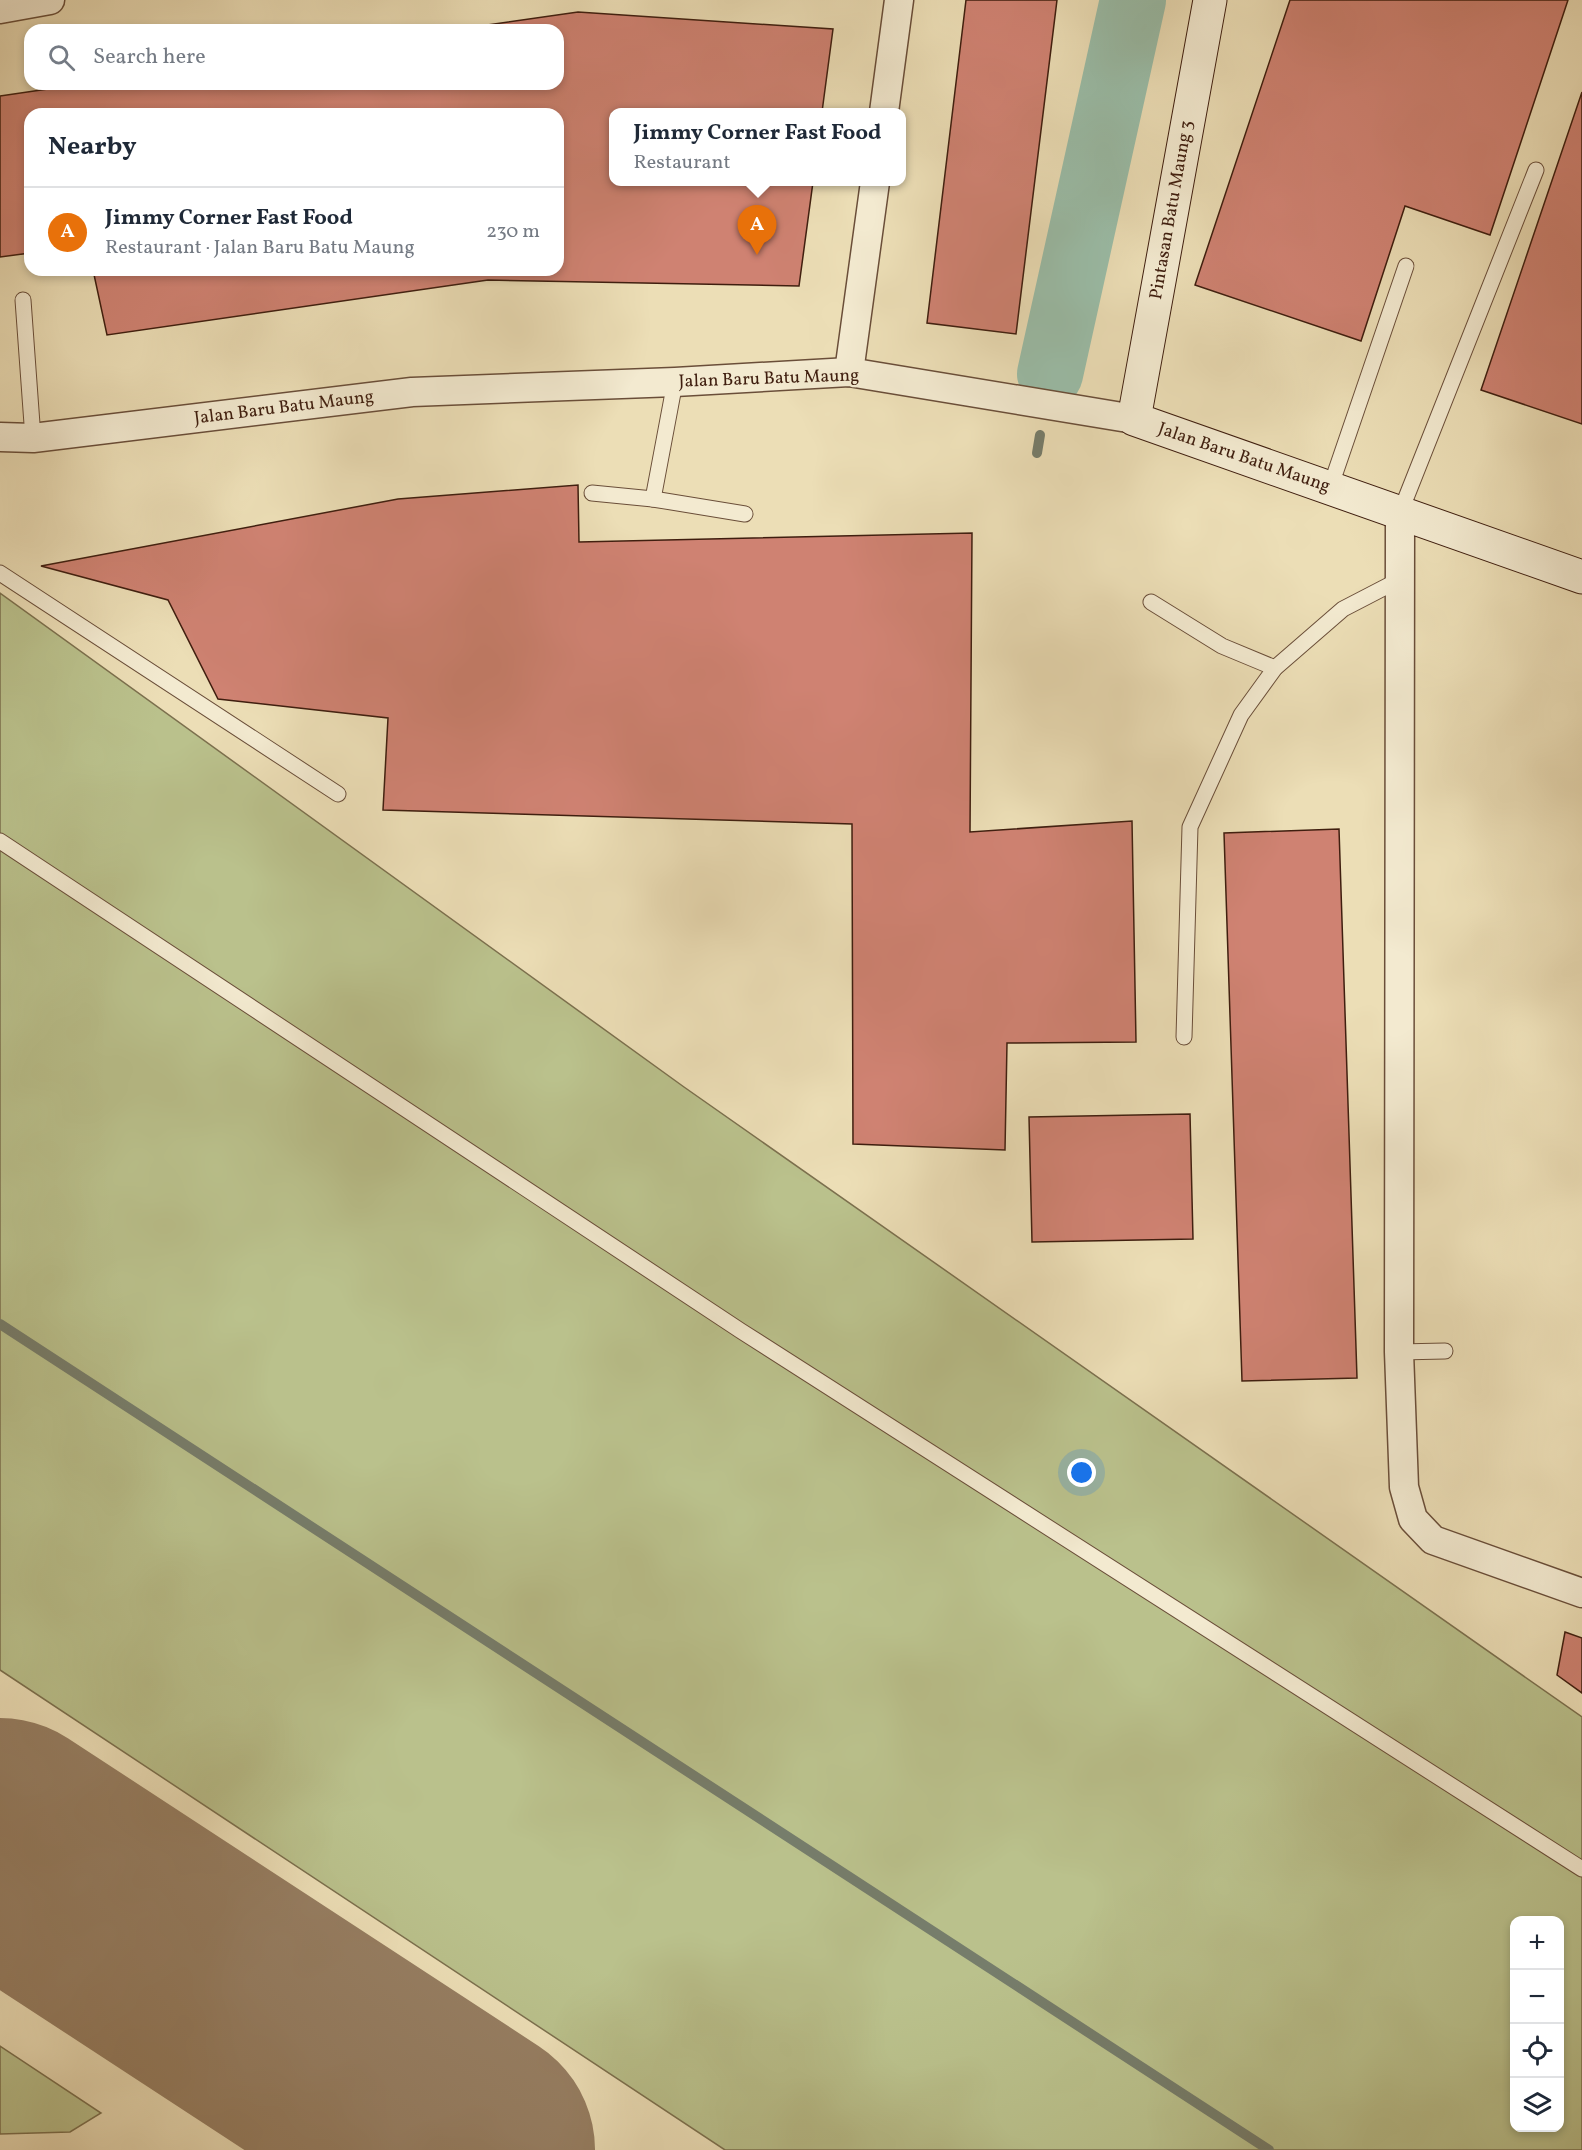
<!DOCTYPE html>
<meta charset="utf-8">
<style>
:root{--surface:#fff;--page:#f6f6f7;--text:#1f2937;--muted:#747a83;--line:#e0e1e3;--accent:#2563eb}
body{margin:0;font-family:Vollkorn,serif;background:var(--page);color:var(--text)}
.controls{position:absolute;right:18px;bottom:18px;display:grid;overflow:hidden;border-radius:12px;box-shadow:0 3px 9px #0003}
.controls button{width:54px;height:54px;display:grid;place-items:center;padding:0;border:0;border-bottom:2px solid var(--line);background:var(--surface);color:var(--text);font:30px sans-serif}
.you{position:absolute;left:1082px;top:1473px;width:21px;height:21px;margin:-15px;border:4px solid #fff;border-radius:50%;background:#1a73e8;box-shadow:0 0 0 9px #1a73e833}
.badge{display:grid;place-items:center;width:39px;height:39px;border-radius:50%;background:var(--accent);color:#fff;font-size:20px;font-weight:700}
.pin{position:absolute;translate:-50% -50px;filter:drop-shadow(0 2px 3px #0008)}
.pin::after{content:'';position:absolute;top:32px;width:21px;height:18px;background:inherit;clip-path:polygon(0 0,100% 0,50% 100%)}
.popup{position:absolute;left:609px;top:108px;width:297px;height:78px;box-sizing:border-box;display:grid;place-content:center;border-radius:12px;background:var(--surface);filter:drop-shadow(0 2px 4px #0005);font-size:20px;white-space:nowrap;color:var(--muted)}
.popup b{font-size:22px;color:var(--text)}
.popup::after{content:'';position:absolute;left:50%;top:100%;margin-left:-12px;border:12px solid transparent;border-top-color:var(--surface)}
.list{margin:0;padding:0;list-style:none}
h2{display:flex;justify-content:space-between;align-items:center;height:78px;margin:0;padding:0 24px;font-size:26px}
h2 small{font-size:20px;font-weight:400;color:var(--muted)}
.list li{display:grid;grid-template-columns:39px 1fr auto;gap:18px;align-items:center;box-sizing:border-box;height:90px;padding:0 24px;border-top:2px solid var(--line)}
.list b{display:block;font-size:22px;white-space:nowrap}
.list p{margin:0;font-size:20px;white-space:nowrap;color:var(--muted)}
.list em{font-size:20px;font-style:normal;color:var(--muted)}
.icon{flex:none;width:33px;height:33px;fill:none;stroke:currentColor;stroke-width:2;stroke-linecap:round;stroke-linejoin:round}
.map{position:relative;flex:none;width:1582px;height:2150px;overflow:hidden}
.search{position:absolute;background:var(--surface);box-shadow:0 3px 9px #0003;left:24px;top:24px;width:540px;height:66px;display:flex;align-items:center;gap:15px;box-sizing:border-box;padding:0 21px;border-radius:18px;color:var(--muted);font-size:22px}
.panel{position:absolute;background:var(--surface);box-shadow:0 3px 9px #0003;left:24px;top:108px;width:540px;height:168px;border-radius:18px}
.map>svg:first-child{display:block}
.green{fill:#bac18c;stroke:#7c704e;stroke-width:1.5;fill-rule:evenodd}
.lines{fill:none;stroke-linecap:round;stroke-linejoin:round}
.stream{stroke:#767d6b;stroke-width:10}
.river{stroke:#9abda8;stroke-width:66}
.runway{stroke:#967e62;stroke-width:248}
.building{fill:#cf8272;stroke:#3f1e0f;stroke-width:1.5}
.lane-casing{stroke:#6a4e39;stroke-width:17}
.street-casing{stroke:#6a4e39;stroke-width:31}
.secondary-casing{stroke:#3f1e0f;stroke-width:35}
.lane{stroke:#f3ead0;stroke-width:15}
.street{stroke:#f3ead0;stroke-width:28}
.secondary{stroke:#f3ead0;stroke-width:33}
.labels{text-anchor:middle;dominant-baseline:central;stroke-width:4.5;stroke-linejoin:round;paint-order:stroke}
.street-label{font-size:18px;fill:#3f1e0f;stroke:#f3ead0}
</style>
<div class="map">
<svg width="1582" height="2150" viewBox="0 0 1582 2150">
<rect width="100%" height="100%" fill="#ecdeb6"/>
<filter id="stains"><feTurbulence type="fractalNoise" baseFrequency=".00333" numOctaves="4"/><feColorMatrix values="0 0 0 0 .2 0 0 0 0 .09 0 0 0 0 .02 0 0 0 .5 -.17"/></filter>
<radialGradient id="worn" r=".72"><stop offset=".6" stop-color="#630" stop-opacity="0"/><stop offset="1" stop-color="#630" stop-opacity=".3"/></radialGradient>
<!-- green -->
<g class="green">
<path d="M 0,593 L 684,1087 L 1582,1717 L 1582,2150 L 725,2150 L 0,1670 ZM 1514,1920 L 1560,1920 L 1560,2128 L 1514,2128 Z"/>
<polygon points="0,2046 101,2113 70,2132 0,2134"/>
</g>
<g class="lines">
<!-- stream -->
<g class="stream">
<polyline points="1037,453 1040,435"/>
<polyline points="0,1324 1269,2150"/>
</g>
<!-- river -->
<polyline class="river" points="1050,374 1133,0"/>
<!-- runway -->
<polyline class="runway" points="0,1842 471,2150"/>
</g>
<!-- building -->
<g class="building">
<polygon points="966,0 1057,0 1016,334 927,323"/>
<polygon points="1290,0 1568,0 1490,235 1405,206 1361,341 1195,285"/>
<polygon points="578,12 833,29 822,112 613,112 613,182 813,182 799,286 488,280 107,335 93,270 558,270 558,114 30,114 30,253 0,257 0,96 82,84 558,84 558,30 452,30"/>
<polygon points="1582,92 1582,424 1481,390"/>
<polygon points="578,485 579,542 972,533 970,832 1132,821 1136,1042 1007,1043 1005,1150 853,1144 852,824 383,810 388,718 218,699 168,600 41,566 398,499"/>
<polygon points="1339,829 1357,1378 1242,1381 1224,833"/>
<polygon points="1190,1114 1193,1239 1032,1242 1029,1117"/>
<polygon points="1565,1632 1582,1638 1582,1693 1557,1675"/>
</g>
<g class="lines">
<defs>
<g id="lane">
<polyline points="23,300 33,438"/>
<polyline points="1330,488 1406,266"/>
<polyline points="592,493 653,499 675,382"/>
<polyline points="653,499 745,514"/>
<polyline points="1400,513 1536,170"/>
<polyline points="0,573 338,794"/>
<polyline points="1151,602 1222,646 1275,668"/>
<polyline points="0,841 741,1331 1582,1869"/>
<polyline points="1184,1037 1190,827 1241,715 1275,668 1343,609 1399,580"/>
<polyline points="1399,1352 1445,1351"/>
</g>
<g id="street">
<polyline points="0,9 50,0"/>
<polyline points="884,112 899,0"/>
<polyline points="849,372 875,182"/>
<polyline points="0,437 33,438 412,392 675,382 849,372 1134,419"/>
<polyline points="1400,513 1399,1352 1404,1487 1413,1519 1433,1540 1582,1593"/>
</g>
<polyline id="secondary" points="1210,0 1134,419 1582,577"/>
</defs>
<!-- lane casing -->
<use href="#lane" class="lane-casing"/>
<!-- street casing -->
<use href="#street" class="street-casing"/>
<!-- secondary casing -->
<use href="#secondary" class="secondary-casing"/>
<!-- lane -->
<use href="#lane" class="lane"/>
<!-- street -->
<use href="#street" class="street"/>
<!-- secondary -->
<use href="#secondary" class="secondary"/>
</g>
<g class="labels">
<!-- street labels -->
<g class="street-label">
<text transform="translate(1172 210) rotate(-80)">Pintasan Batu Maung 3</text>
<text transform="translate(769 379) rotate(-2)">Jalan Baru Batu Maung</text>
<text transform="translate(284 408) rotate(-7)">Jalan Baru Batu Maung</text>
<text transform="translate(1244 458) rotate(19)">Jalan Baru Batu Maung</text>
</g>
</g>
<rect width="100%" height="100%" filter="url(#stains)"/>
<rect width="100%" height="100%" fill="url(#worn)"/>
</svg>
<div class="controls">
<button>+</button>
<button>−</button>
<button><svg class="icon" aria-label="locate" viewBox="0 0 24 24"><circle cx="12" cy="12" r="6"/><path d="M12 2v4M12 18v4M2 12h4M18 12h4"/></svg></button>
<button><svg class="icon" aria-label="layers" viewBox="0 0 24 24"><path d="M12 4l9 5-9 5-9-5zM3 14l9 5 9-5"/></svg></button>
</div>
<div class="you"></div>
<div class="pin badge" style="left:757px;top:255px;background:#e8710a">A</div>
<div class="popup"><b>Jimmy Corner Fast Food</b>Restaurant</div>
<div class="search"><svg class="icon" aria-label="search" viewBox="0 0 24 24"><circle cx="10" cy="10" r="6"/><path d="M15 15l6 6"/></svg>Search here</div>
<section class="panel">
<h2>Nearby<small></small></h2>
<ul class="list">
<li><span class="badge" style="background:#e8710a">A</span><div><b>Jimmy Corner Fast Food</b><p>Restaurant · Jalan Baru Batu Maung</p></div><em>230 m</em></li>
</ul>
</section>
</div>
